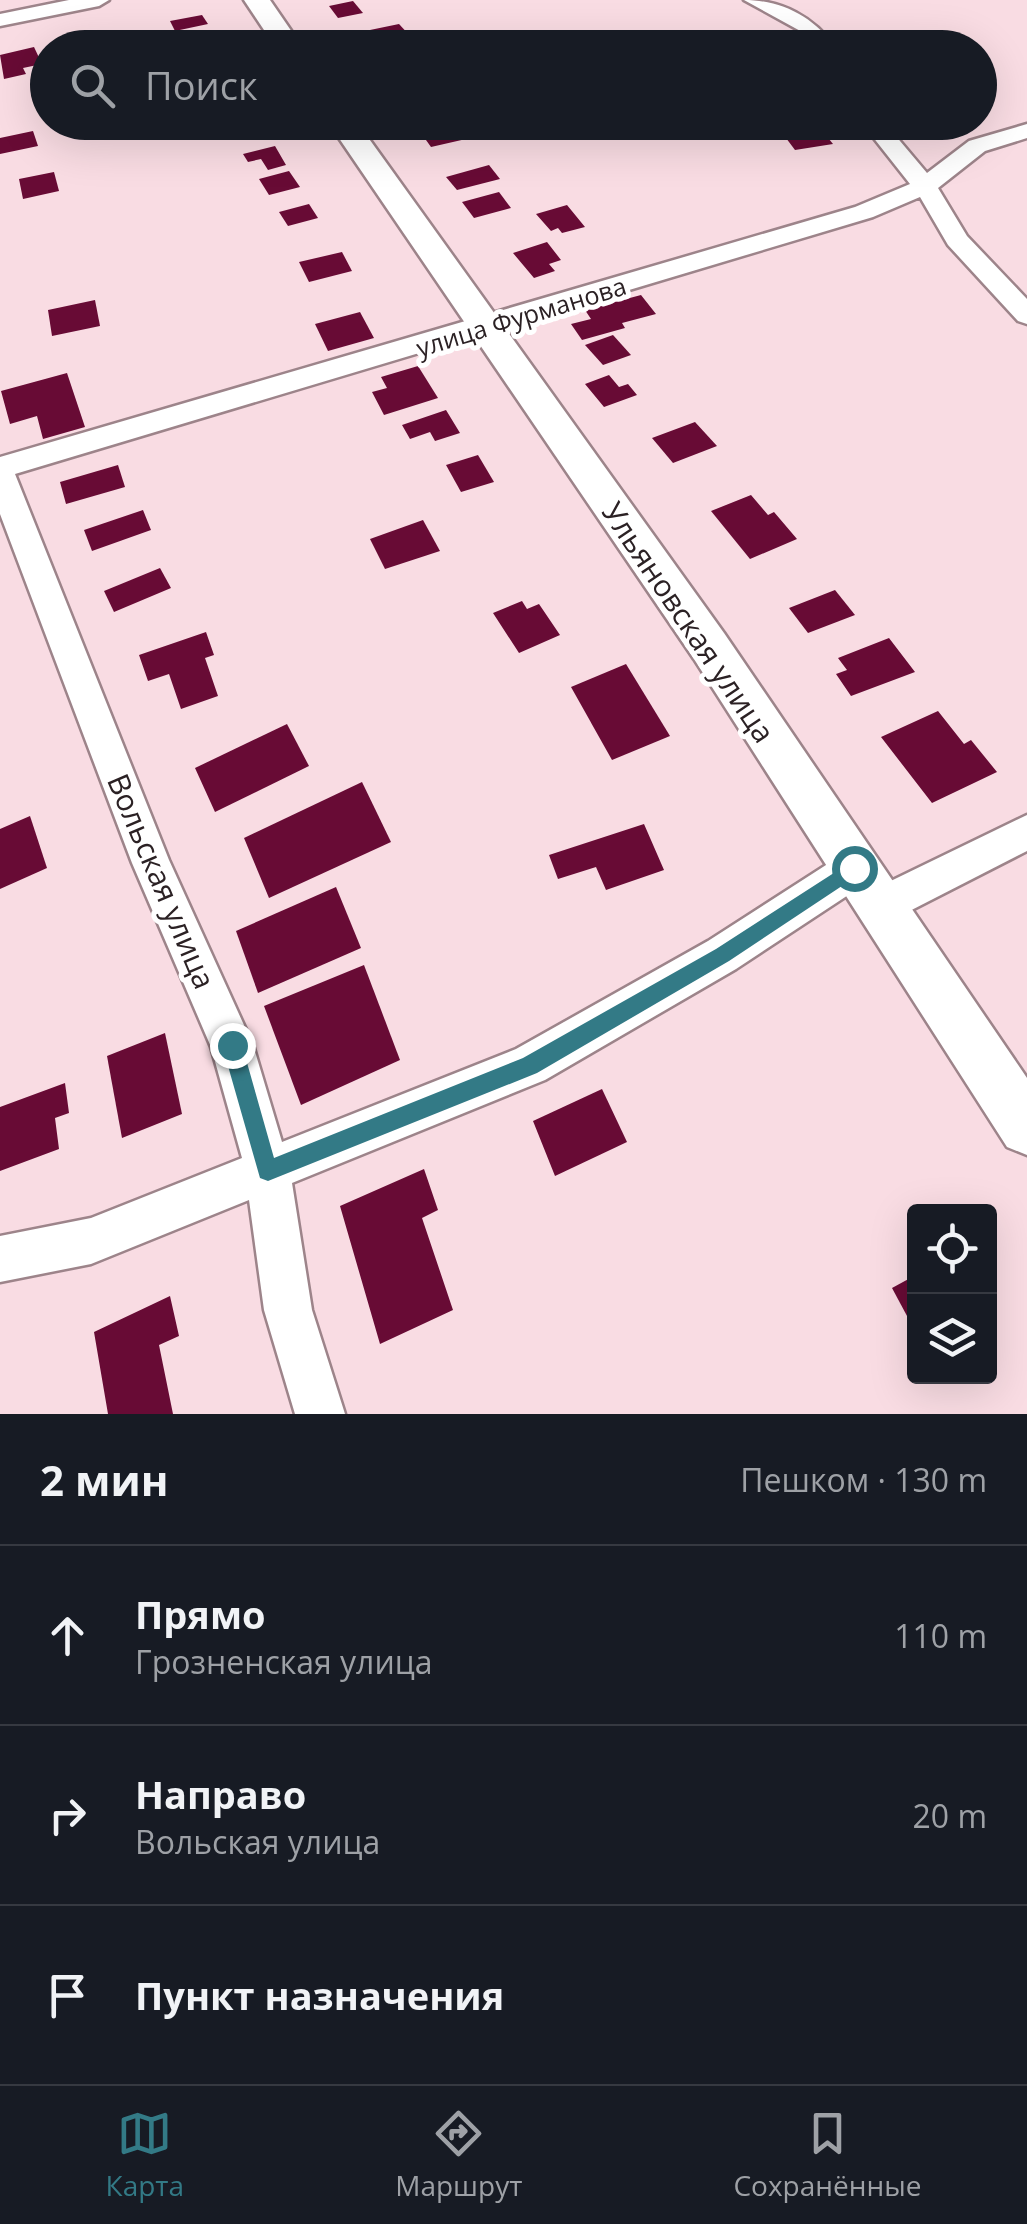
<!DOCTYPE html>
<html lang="ru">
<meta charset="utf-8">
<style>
:root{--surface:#171b24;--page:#20242c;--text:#f1f3f6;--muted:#9ea1a6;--line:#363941;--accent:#337a86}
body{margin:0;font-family:"Open Sans",sans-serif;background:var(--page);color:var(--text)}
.controls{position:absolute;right:30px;bottom:30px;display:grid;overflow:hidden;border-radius:10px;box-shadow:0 10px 40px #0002}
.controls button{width:90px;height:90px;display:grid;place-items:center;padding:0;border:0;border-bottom:2px solid var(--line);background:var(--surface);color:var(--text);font:50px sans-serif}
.stop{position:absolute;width:30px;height:30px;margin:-22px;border:8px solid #337a86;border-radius:50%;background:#fff}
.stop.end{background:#337a86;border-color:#fff;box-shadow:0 2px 10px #0008}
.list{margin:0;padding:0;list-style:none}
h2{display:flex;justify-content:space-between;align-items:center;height:130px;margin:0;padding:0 40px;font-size:42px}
h2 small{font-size:32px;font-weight:400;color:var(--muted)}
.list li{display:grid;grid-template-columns:65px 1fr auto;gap:30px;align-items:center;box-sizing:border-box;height:180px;padding:0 40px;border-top:2px solid var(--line)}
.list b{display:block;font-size:38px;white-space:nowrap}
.list p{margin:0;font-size:32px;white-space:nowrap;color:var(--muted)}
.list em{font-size:32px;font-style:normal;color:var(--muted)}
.icon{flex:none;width:55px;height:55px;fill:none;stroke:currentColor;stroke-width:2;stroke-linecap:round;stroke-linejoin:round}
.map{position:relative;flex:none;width:1027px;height:1414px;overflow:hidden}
.search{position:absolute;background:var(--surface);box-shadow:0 10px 40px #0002;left:30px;right:30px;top:30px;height:110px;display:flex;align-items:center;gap:25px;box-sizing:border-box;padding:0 35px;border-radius:55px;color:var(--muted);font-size:38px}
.sheet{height:670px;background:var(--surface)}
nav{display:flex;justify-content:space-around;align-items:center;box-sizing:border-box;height:140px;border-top:2px solid var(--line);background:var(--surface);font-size:28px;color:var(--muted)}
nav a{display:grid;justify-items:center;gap:5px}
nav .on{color:var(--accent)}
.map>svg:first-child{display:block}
.building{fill:#680b35}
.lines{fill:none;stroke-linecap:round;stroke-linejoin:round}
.minor-casing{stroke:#9d848a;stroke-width:5}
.tertiary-casing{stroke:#9d848a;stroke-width:5}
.minor{fill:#fff;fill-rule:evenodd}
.tertiary{fill:#fff;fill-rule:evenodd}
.route{fill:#337a86}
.labels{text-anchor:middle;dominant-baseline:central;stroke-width:10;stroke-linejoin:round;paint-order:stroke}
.far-street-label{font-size:25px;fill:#2b2124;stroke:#fff}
.street-label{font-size:30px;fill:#2b2124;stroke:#fff}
</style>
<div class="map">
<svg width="1027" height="1414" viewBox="0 0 1027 1414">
<rect width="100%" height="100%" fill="#f9dce3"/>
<!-- building -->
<g class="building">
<polygon points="353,1 363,13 338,18 329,6"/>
<polygon points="202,15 208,24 175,31 170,21"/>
<polygon points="399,24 411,37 382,44 370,30"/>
<polygon points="208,30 219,48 179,48 173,38"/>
<polygon points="34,47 42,64 23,68 26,74 4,79 0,55"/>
<polygon points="254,122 263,122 270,133 239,140 232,128"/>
<polygon points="456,125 466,139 431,147 421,133"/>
<polygon points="820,128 833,144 795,150 783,134"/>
<polygon points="33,131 38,146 0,154 0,138"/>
<polygon points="275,146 286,165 268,170 261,159 248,162 243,154"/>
<polygon points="489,165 500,179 457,190 446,177"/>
<polygon points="289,171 300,187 269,195 259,179"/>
<polygon points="54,172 59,191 23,199 19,179"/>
<polygon points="499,192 511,208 474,218 462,202"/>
<polygon points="309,204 318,218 288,226 279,212"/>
<polygon points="567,205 585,227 562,233 558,228 551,231 536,214"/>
<polygon points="547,242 561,260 549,264 555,271 534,278 513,253"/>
<polygon points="342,252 352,271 309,282 299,262"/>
<polygon points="641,295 656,314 622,323 625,328 582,340 571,324 591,319 585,310"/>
<polygon points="95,300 100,326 52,336 48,310"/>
<polygon points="360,312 374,338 328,351 315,324"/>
<polygon points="613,335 631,355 603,365 585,345"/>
<polygon points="418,366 438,398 384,415 372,392 387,388 381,377"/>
<polygon points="67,373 85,427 43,439 37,416 10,424 1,391"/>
<polygon points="609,375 619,387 628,384 637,395 604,407 585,384"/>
<polygon points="446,410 460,433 435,441 430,432 410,439 402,425"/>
<polygon points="695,422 717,446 673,463 652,438"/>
<polygon points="478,455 494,482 461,492 446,465"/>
<polygon points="118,465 125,487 66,504 60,482"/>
<polygon points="751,495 768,515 774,512 797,539 750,559 711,511"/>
<polygon points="143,510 151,530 92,551 84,530"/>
<polygon points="423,520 440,551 385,569 370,539"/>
<polygon points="160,568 171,588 114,612 104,591"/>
<polygon points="835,590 855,615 808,633 789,608"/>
<polygon points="522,601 527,609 539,604 560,635 519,653 493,613"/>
<polygon points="206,632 214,655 205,658 218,696 181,709 169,674 148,681 139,655"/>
<polygon points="889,638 915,672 851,696 836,674 847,670 838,658"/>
<polygon points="626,664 670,736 612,760 571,687"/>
<polygon points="938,711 964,744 971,740 997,772 932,803 881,737"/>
<polygon points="287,724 309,766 215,812 195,768"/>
<polygon points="362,782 391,842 269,898 244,838"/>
<polygon points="30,816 47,868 0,889 0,829"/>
<polygon points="644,824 664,870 606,890 596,867 558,879 549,855"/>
<polygon points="336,887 361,948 258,993 236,931"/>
<polygon points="364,965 400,1060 301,1105 264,1006"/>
<polygon points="165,1033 182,1114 122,1138 107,1056"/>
<polygon points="65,1083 69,1113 55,1118 59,1149 0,1171 0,1107"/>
<polygon points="602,1089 627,1142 555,1176 533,1121"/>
<polygon points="424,1169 438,1210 422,1218 453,1310 380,1344 340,1206"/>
<polygon points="914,1276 914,1329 892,1288"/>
<polygon points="170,1296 179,1336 159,1345 173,1414 108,1414 94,1332"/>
</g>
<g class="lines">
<defs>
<g id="minor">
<polygon points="69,0 109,0 99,6 0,26 0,14"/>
<path d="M 744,0 C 782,0 814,17 836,48 L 815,48 L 804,33 Z"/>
<polygon points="861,122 884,122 927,173 969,141 1027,124 1027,138 985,151 938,188 967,236 1027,299 1027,324 1018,321 948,245 920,197 873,217 15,474 169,860 253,1045 282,1142 516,1049 708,941 840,856 854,851 868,856 873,869 868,882 736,969 545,1080 292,1183 312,1310 345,1414 295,1414 264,1310 249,1200 91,1264 0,1282 0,1236 91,1218 242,1158 211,1047 132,863 0,514 0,457 855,207 910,184"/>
<polygon points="1027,815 1027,851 894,919 880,925 866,919 860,906 866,893"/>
</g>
<g id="tertiary">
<polygon points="244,0 270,0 303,48 276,48"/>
<polygon points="328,122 357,122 724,633 1027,1078 1027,1155 1007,1147 694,659"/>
</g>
</defs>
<!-- minor casing -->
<use href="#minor" class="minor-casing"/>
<!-- tertiary casing -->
<use href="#tertiary" class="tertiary-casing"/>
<!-- minor -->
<use href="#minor" class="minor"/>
<!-- tertiary -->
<use href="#tertiary" class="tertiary"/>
</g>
<!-- route -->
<polygon class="route" points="854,860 863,868 860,874 729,961 537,1073 268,1181 260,1178 222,1045 225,1038 239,1038 242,1045 274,1158 523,1058 716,949"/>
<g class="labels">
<!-- far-street labels -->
<g class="far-street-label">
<text transform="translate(521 316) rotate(-17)">улица Фурманова</text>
</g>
<!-- street labels -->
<g class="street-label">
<text transform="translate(689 622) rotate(56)">Ульяновская улица</text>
<text transform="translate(162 881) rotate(67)">Вольская улица</text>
</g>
</g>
</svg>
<div class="controls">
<button><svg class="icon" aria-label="locate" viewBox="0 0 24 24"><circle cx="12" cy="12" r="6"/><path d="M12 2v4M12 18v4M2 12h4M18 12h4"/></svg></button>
<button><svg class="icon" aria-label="layers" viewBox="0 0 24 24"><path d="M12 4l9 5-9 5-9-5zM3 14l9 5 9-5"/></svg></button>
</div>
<div class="stop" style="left:854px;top:868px"></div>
<div class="stop end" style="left:232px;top:1045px"></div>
<div class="search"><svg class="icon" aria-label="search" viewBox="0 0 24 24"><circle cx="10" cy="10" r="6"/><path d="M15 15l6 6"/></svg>Поиск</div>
</div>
<section class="sheet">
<h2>2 мин<small>Пешком · 130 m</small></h2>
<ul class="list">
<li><svg class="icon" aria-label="ahead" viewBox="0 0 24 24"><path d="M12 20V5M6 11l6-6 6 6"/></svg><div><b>Прямо</b><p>Грозненская улица</p></div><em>110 m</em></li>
<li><svg class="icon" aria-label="right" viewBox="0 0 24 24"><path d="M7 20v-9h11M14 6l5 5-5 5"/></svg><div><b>Направо</b><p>Вольская улица</p></div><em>20 m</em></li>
<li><svg class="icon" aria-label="arrive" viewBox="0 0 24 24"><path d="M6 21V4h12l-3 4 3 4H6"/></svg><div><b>Пункт назначения</b></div></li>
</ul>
</section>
<nav>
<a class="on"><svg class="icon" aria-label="map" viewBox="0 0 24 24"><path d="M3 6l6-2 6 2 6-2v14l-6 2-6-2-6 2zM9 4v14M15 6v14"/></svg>Карта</a>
<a><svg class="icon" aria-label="directions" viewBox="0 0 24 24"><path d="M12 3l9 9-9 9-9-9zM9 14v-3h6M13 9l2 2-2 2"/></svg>Маршрут</a>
<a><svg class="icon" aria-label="saved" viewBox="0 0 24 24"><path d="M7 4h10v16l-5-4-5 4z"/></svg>Сохранённые</a>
</nav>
